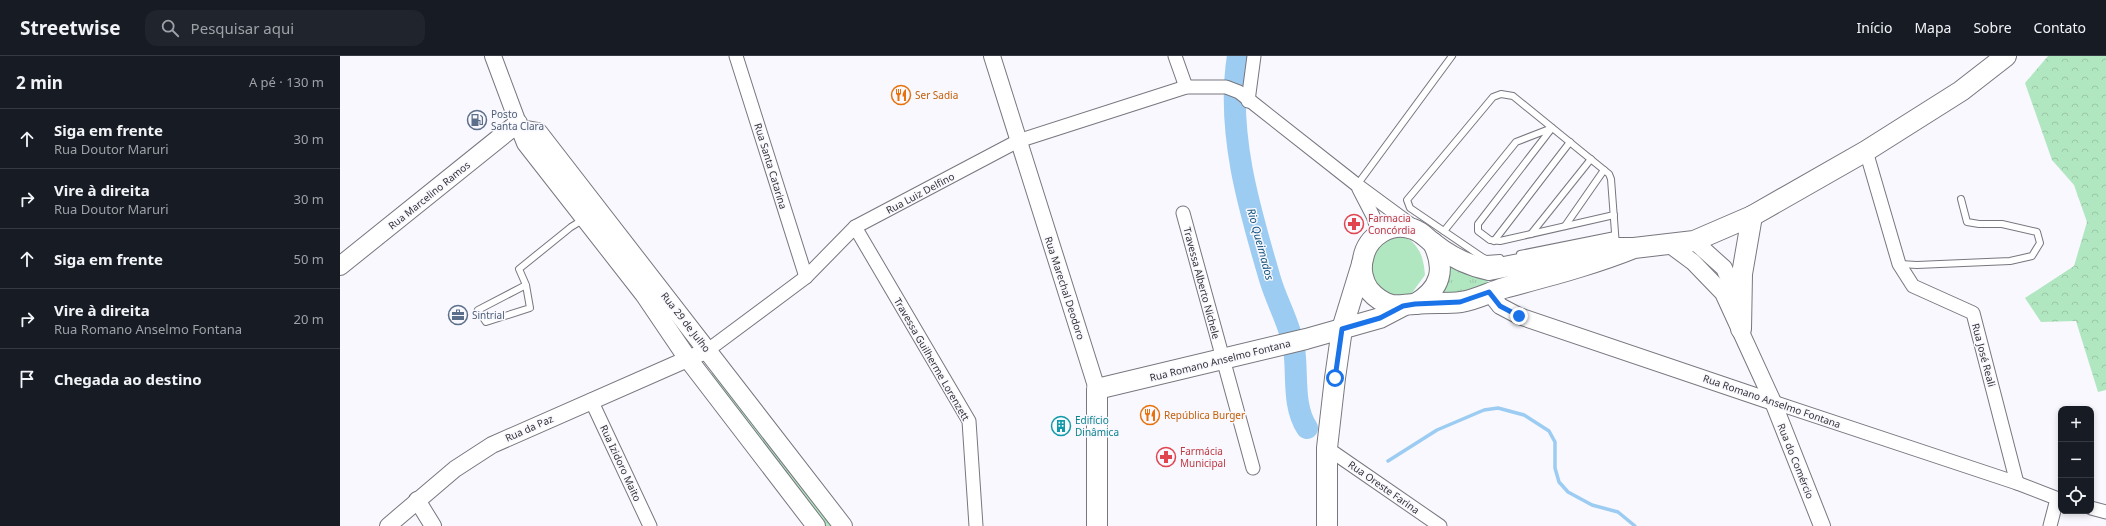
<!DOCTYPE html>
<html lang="pt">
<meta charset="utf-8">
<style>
:root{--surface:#171b24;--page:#20242c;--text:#f1f3f6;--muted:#9ea1a6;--line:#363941}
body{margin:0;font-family:"Noto Sans",sans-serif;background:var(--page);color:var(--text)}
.controls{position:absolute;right:12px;bottom:12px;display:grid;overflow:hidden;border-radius:8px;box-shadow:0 2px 6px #0003}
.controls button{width:36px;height:36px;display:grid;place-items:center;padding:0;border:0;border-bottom:1px solid var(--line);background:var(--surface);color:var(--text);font:20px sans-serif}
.stop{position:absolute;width:12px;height:12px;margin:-9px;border:3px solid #1a73e8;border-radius:50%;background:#fff}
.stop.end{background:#1a73e8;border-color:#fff;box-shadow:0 1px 4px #0008}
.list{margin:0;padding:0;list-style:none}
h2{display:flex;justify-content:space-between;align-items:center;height:52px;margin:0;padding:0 16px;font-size:17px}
h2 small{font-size:13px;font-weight:400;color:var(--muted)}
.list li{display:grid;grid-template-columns:26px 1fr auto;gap:12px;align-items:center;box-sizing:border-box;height:60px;padding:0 16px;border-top:1px solid var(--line)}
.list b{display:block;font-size:15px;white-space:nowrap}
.list p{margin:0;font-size:13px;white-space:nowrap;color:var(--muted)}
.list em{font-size:13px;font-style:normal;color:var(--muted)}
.icon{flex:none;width:22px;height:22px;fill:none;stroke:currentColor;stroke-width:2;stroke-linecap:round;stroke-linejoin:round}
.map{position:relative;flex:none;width:1766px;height:470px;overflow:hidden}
header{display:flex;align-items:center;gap:24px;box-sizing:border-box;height:56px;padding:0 20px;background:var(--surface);border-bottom:1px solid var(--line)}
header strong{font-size:19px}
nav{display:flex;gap:22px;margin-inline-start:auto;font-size:14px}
.search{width:280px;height:36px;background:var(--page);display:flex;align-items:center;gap:10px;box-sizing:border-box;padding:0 14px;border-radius:12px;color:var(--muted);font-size:15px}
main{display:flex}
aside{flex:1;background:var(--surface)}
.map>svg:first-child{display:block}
.grass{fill:url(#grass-tufts)}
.forest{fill:url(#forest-crowns)}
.green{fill:#b1e7c0}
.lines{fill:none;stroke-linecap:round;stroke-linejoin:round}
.stream{stroke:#9cccf2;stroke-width:3.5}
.river{stroke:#9cccf2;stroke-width:22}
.service-casing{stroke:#77777f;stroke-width:8}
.minor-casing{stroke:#77777f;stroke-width:15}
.tertiary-casing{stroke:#77777f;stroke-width:18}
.secondary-casing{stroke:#77777f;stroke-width:20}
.primary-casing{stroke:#77777f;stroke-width:22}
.service{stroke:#fff;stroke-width:6}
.minor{stroke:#fff;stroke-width:13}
.tertiary{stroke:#fff;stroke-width:16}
.secondary{stroke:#fff;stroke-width:18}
.primary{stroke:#fff;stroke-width:20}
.route{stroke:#1a73e8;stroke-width:5}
.labels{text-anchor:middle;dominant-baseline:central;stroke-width:3;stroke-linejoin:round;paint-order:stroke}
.food-label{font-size:10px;fill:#c56008;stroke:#f8f8fe;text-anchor:start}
.service-label{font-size:10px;fill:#4e5e75;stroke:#f8f8fe;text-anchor:start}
.street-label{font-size:10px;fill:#333336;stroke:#f8f8fe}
.health-label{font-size:10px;fill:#be3a42;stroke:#f8f8fe;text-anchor:start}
.culture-label{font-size:10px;fill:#0d838f;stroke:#f8f8fe;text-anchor:start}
.water-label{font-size:11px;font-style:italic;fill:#14547e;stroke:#f8f8fe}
</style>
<header>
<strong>Streetwise</strong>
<div class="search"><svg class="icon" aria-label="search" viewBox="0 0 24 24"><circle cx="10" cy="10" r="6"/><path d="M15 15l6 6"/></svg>Pesquisar aqui</div>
<nav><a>Início</a><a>Mapa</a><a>Sobre</a><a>Contato</a></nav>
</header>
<main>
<aside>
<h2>2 min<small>A pé · 130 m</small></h2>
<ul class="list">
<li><svg class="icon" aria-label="ahead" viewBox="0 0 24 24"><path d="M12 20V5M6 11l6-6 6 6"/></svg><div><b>Siga em frente</b><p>Rua Doutor Maruri</p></div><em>30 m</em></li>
<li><svg class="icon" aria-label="right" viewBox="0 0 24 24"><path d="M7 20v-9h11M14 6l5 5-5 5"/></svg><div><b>Vire à direita</b><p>Rua Doutor Maruri</p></div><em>30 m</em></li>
<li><svg class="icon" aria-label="ahead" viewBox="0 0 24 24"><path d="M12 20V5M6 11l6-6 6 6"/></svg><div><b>Siga em frente</b></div><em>50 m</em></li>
<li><svg class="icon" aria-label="right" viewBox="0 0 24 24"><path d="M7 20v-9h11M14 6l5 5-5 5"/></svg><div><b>Vire à direita</b><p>Rua Romano Anselmo Fontana</p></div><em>20 m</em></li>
<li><svg class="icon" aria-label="arrive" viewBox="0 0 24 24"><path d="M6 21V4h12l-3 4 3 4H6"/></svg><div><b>Chegada ao destino</b></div></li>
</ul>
</aside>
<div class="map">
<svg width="1766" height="470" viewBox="0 0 1766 470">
<defs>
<pattern id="grass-tufts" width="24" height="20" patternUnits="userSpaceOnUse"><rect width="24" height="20" fill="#b1e7c0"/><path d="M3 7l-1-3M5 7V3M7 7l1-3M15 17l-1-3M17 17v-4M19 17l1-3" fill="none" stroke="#99c7a6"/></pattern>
<pattern id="forest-crowns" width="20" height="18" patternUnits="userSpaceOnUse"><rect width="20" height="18" fill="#b1e7c0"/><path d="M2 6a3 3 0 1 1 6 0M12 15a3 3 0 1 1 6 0" fill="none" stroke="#99c7a6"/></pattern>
</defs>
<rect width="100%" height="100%" fill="#f8f8fe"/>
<!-- grass -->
<g class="grass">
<polygon points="1107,206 1148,222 1147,230 1102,241 1098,233"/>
<polygon points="372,316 380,317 496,470 482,470 371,323"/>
</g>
<!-- forest -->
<polygon class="forest" points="1708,0 1766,0 1766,334 1758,336 1736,265 1701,266 1685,242 1734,210 1747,166 1734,129 1712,104 1685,27"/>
<!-- green -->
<path class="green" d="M 1060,176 C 1078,189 1083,196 1085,219 L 1069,241 L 1056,242 L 1040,238 L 1030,214 L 1035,190 Z"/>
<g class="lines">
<!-- stream -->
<polyline class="stream" points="1048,405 1097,374 1144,354 1158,352 1184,359 1209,375 1215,386 1215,412 1219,426 1228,436 1252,449 1278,456 1295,470"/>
<!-- river -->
<path class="river" d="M 898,0 C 886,75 909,152 930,223 C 937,247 950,268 954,292 C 958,318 952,349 967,372"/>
<defs>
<g id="service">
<polyline points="1017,129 1112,0"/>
<polyline points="1225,170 1264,114"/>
<polyline points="1104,175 1176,86 1212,72 1138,168 1138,175 1150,184 1160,185 1274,159"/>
<polyline points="1191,178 1251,103"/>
<polyline points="1154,185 1230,86"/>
<polyline points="1180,198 1275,179"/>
<polyline points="1160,202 1146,203 1142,201 1070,152 1067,144 1153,41 1161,38 1173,40 1269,118 1271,123 1276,190"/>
<polyline points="1560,208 1577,209 1670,205 1692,200 1700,187 1697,176 1662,168 1639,168 1627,166 1621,143"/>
<polyline points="186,229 138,254 146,266 190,252 186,229 179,213 231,171 244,163"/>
</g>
<g id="minor">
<polyline points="396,0 466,221"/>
<polyline points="835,0 846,31"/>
<polyline points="908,45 914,0"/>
<polyline points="1526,95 1559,208 1573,230 1633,257 1677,427"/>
<polyline points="1019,133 1033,160 1039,178"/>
<polyline points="843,157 913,412"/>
<polyline points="515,171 629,365 636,470"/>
<polyline points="368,294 466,221 515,171 678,85 846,31 886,31 899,36 1017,129 1074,171"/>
<polyline points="251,344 310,470"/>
<polyline points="1433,346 1677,427 1721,444"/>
<polyline points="987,392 1100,470"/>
<polyline points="1751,452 1766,456"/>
<polyline points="1710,470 1717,443"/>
</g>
<g id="tertiary">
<polyline points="153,0 178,67"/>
<polyline points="652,0 757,333"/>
<polyline points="1354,185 1384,212 1396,239 1397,250"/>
<polyline points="1330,189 1353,206 1383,237 1433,346 1482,470"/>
<polyline points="1149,236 1160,250 1179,260 1433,346"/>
<polyline points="77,444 93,470"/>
<polyline points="48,470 115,413 152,389 368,294"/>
</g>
<g id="secondary">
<polyline points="181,73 198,76 503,470"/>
<polyline points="0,210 178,67 186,87 304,238 348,303 476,470"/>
</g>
<g id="primary">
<path d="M 1294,192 C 1252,209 1208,220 1164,232 C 1150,236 1136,244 1121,246 C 1106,248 1091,246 1076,248 C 1067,248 1060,250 1052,249 C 1043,247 1035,241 1029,234 C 1023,226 1020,213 1023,203 C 1027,180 1051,165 1073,173 C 1082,176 1086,182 1093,187 C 1109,200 1130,210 1149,214 L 1260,192 L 1294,192 L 1354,185 L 1412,160 L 1526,95 L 1621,35 L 1666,0"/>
<path d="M 1075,248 C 1101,233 1106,213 1093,187"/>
<polyline points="1401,273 1402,218 1412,160"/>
<polyline points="757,470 757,333 966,283 1040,262 1063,250"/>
<polyline points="987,470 987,392 995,322 1002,273 1022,208"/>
</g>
</defs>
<!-- service casing -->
<use href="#service" class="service-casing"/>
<!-- minor casing -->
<use href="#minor" class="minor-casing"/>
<!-- tertiary casing -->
<use href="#tertiary" class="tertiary-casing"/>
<!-- secondary casing -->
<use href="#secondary" class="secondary-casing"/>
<!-- primary casing -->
<use href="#primary" class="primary-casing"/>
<!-- service -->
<use href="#service" class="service"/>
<!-- minor -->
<use href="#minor" class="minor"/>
<!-- tertiary -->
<use href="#tertiary" class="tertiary"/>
<!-- secondary -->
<use href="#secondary" class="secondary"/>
<!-- primary -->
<use href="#primary" class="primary"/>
</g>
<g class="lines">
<!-- route -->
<polyline class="route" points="995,322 1002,273 1040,262 1063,250 1075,248 1120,246 1149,236 1160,250 1179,260"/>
</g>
<!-- icons -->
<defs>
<symbol id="restaurant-ring" viewBox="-11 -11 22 22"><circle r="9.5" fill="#f8f8fe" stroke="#e8710a" stroke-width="1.5"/><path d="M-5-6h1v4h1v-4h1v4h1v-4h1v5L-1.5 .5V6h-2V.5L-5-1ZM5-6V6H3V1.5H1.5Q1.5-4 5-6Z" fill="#e8710a"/></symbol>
<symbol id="fuel-ring" viewBox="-11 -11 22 22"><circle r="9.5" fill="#f8f8fe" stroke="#5c6f8a" stroke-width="1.5"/><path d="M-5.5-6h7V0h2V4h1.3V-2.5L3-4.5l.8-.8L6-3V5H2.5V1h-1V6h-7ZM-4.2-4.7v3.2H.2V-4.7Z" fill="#5c6f8a"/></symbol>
<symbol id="pharmacy-ring" viewBox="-11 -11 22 22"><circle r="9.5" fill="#f8f8fe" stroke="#e0444e" stroke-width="1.5"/><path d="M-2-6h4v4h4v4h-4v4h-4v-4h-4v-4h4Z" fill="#e0444e"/></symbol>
<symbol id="office-ring" viewBox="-11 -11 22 22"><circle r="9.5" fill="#f8f8fe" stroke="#5c6f8a" stroke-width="1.5"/><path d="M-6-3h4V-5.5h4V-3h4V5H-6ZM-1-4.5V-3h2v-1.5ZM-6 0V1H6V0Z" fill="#5c6f8a"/></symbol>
<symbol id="building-ring" viewBox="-11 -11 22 22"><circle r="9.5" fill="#f8f8fe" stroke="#0f9aa8" stroke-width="1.5"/><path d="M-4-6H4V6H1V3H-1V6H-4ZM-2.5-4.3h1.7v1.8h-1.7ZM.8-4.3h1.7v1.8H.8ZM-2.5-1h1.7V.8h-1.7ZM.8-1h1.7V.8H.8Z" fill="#0f9aa8"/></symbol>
</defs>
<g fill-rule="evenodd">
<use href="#restaurant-ring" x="550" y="28" width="22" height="22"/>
<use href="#fuel-ring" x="126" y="53" width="22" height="22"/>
<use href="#pharmacy-ring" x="1003" y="157" width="22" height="22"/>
<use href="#office-ring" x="107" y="248" width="22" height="22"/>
<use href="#restaurant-ring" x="799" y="348" width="22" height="22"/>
<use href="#building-ring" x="710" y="359" width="22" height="22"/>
<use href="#pharmacy-ring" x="815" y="390" width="22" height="22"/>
</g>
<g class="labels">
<!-- food labels -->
<g class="food-label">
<text x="575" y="39">Ser Sadia</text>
<text x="824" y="359">República Burger</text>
</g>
<!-- service labels -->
<g class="service-label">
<text x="151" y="58">Posto<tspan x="151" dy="12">Santa Clara</tspan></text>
<text x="132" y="259">Sintrial</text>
</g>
<!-- street labels -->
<g class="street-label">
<text transform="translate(431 110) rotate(73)">Rua Santa Catarina</text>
<text transform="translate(580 137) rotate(-28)">Rua Luiz Delfino</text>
<text transform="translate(89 139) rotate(-39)">Rua Marcelino Ramos</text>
<text transform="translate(862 227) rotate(75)">Travessa Alberto Nichele</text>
<text transform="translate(725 232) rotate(72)">Rua Marechal Deodoro</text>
<text transform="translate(346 266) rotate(52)">Rua 29 de Julho</text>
<text transform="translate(1644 299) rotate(75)">Rua José Reali</text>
<text transform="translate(592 303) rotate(60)">Travessa Guilherme Lorenzett</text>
<text transform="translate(880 304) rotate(-14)">Rua Romano Anselmo Fontana</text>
<text transform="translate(1432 345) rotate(19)">Rua Romano Anselmo Fontana</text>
<text transform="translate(189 372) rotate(-24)">Rua da Paz</text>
<text transform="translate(1456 405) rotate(68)">Rua do Comércio</text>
<text transform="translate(281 407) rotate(65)">Rua Izidoro Maito</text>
<text transform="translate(1044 431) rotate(35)">Rua Oreste Farina</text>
</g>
<!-- health labels -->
<g class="health-label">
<text x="1028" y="162">Farmacia<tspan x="1028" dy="12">Concórdia</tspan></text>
<text x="840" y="395">Farmácia<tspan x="840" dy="12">Municipal</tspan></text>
</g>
<!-- culture labels -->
<g class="culture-label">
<text x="735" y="364">Edifício<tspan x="735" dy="12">Dinâmica</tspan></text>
</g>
<!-- water labels -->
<g class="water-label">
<text transform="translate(921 188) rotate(75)">Rio Queimados</text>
</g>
</g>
</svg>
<div class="controls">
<button>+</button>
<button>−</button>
<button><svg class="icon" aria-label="locate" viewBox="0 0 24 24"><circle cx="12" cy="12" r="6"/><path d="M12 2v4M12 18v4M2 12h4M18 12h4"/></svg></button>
</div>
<div class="stop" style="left:995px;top:322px"></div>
<div class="stop end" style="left:1179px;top:260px"></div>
</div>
</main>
